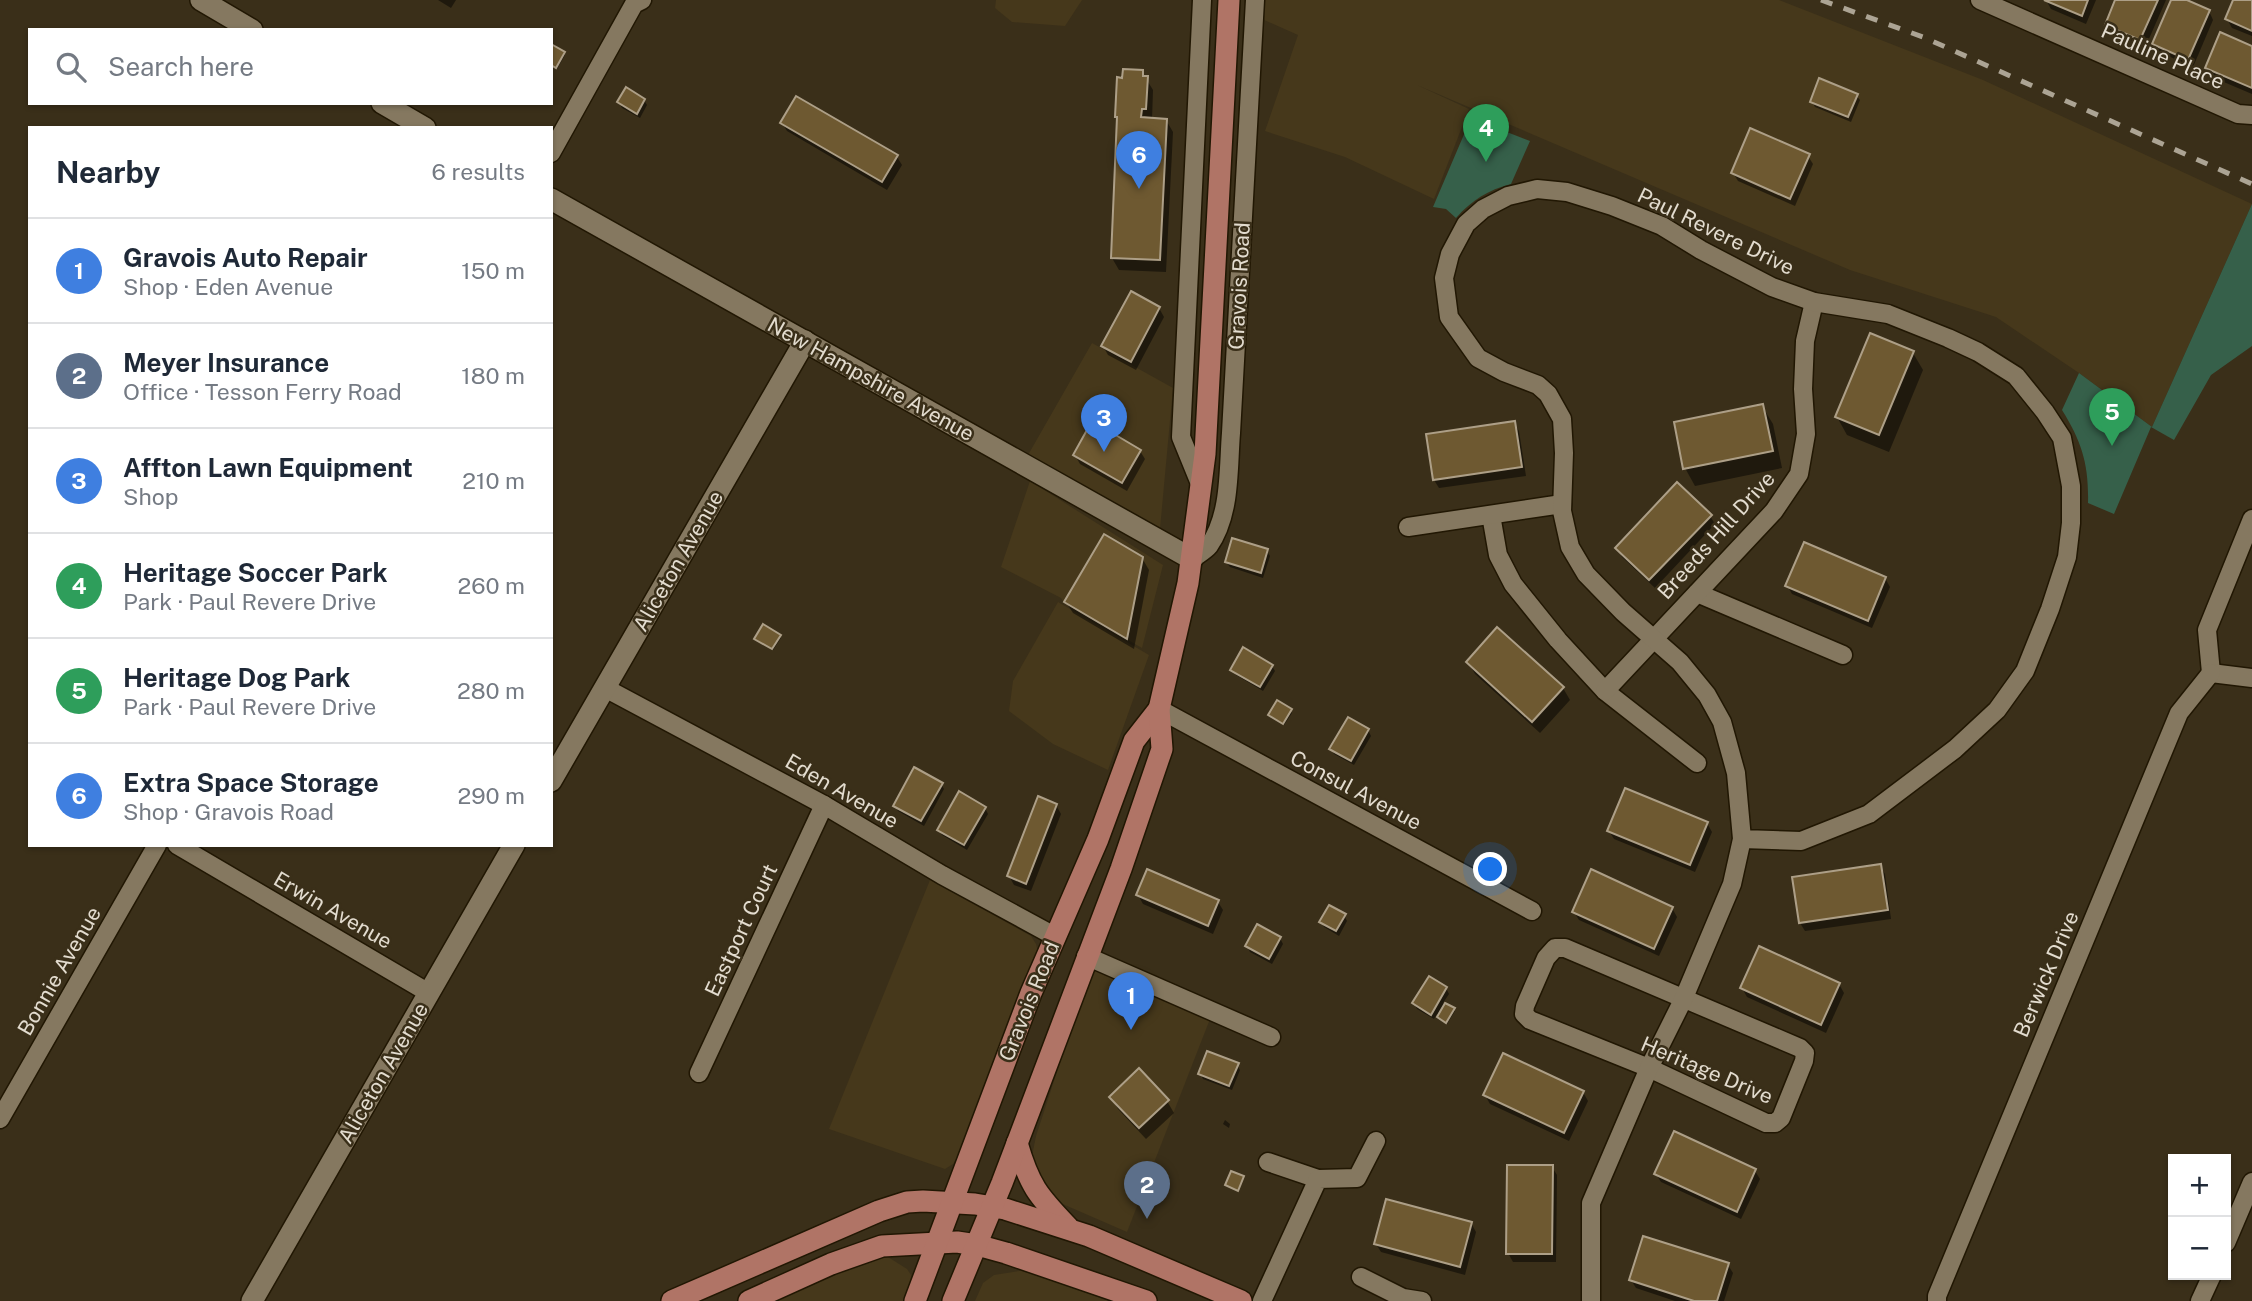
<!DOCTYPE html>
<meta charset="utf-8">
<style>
:root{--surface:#fff;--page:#f2f2f3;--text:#1f2937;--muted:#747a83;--line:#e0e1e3;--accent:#db2777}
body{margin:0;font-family:"Public Sans",sans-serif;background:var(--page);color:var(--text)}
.controls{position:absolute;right:21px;bottom:21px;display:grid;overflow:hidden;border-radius:0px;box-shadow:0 2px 5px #0004}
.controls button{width:63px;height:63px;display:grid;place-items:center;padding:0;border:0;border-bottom:2px solid var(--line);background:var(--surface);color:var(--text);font:35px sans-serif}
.you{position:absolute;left:1491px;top:870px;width:24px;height:24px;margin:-18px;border:5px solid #fff;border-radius:50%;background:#1a73e8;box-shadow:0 0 0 10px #1a73e833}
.badge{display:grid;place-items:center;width:46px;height:46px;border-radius:50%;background:var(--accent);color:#fff;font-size:23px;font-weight:700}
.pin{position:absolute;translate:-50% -58px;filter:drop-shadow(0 2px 4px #0008)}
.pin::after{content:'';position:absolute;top:37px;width:24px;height:21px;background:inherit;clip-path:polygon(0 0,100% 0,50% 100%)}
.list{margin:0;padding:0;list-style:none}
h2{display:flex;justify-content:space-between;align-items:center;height:91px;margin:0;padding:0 28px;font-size:30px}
h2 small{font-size:23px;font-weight:400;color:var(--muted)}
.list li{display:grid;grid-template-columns:46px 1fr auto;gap:21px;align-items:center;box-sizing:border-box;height:105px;padding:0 28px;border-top:2px solid var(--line)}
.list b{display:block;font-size:26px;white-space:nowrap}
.list p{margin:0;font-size:23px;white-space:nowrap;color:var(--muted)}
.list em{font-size:23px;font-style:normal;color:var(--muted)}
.icon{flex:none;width:38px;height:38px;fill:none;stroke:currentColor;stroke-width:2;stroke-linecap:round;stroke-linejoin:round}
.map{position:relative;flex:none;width:2252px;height:1301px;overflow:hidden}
.search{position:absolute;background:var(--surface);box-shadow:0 2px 5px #0004;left:28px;top:28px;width:525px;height:77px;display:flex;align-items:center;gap:18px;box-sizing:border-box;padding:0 24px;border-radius:0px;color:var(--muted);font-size:26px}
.panel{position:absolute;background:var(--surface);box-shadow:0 2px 5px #0004;left:28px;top:126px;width:525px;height:721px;border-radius:0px}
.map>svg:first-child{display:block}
.built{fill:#46381b}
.green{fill:#36604a}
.shadow{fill:#0007}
.building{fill:#6e5931;stroke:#ad9f87;stroke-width:2}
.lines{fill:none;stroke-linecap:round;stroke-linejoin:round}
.street-casing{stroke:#211703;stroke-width:21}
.secondary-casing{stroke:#211703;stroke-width:24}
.primary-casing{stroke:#211703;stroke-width:24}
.street{stroke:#857860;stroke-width:18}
.secondary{stroke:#857860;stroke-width:21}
.primary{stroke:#b07466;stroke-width:21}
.rail{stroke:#aca494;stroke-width:5;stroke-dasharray:12 12;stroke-linecap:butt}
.labels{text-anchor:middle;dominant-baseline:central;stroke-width:5;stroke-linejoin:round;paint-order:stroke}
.street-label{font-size:21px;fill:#e3dccf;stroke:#3a2f19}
</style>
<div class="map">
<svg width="2252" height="1301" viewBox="0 0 2252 1301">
<rect width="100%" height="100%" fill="#3a2f19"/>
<!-- built -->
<g class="built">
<polygon points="996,0 1082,0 1065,26 1012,22 995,8"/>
<polygon points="1263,0 1779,0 1983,80 2252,204 2152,427 2079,373 1996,317 1850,270 1417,85 1469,109 1434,199 1345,157 1265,131 1298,35 1262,19"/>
<polygon points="1092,343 1173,388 1160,529 1028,455"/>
<polygon points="1030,481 1163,565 1142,648 1065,604 1061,598 1001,567"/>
<polygon points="1058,602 1149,655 1108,770 1053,744 1009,711 1013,681"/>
<polygon points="930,880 1031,936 1036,944 1038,953 958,1157 953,1164 945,1169 829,1129"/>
<polygon points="1096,967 1210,1019 1127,1232 1058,1202 1046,1191 1032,1156 1036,1136 1068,1038"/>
<polygon points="875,1256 888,1257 907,1269 911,1275 910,1285 904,1301 773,1301"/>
<polygon points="1025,1270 1109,1301 975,1301 983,1283 994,1275"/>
</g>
<!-- green -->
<g class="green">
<path d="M 1471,118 L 1530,141 L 1511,184 C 1488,190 1472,200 1456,218 L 1446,209 L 1433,207 Z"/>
<path d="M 2252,204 L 2252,346 L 2211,375 L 2174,440 L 2151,427 L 2114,514 L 2088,503 C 2089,465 2082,442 2062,410 L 2079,373 L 2152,427 Z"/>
</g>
<!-- shadow -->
<g class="shadow">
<polygon points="438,0 456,0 451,8"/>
<polygon points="2046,0 2096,0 2086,24 2051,9"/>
<polygon points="2117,0 2166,0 2148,41 2111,26 2111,29 2146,44 2145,47 2112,33 2107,25"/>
<polygon points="2173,0 2182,0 2209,11 2213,20 2193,67 2159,52 2154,44"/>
<polygon points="2235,0 2252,0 2252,36 2232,28 2227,19"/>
<polygon points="551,46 565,55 557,69 551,65"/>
<polygon points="2252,47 2252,94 2212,77 2207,68"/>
<polygon points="1142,72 1153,90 1152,120 1166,120 1173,132 1166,272 1119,270 1112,258 1119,121 1116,116 1124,79"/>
<polygon points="1856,95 1860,100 1851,122 1815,107 1812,102"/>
<polygon points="644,100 647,105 640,118 622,108 619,102"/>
<polygon points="782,123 897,157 902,165 887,190 787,131"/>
<polygon points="1808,156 1813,164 1795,206 1738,181 1733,173"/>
<polygon points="1159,308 1164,317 1136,370 1108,355 1103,346"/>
<polygon points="1913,353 1923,370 1889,452 1847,435 1837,417"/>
<polygon points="1762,406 1773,424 1782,468 1695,486 1685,468"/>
<polygon points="1514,423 1519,431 1526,476 1439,488 1434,480"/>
<polygon points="1140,451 1145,459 1127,491 1080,464 1075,455"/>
<polygon points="1710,516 1715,524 1655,588 1622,557 1617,548"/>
<polygon points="1267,551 1270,556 1263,578 1230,567 1226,562"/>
<polygon points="1142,558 1149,570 1134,649 1073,613 1066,602"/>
<polygon points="1885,578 1890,587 1872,628 1792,594 1787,585"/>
<polygon points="779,636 781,638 773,650 757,639"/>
<polygon points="1468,662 1563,688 1570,700 1540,733 1475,674"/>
<polygon points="1272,666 1275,671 1263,691 1236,675 1232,670"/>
<polygon points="1290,711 1292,713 1284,725 1270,715"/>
<polygon points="1368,730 1371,736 1354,765 1334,754 1331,749"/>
<polygon points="941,784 944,789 924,826 898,811 895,806"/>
<polygon points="1056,805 1061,814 1031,891 1014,885 1009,876"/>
<polygon points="985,808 988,814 967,850 942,835 939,830"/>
<polygon points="1707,823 1712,832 1695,872 1614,839 1609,831"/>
<polygon points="1880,866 1885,874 1891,919 1805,931 1800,923"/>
<polygon points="1138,895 1218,902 1223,910 1213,934 1143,904"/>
<polygon points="1672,908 1677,917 1659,956 1579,920 1574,912"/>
<polygon points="1344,915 1347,921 1339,936 1324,927 1321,922"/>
<polygon points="1280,938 1283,944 1272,964 1250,952 1247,946"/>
<polygon points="1839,984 1844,993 1826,1033 1747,997 1742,988"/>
<polygon points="1446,988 1449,994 1443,1003 1455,1011 1447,1024 1440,1019 1437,1014 1434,1019 1417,1009 1414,1003"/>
<polygon points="1237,1065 1240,1070 1232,1090 1203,1079 1200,1073"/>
<polygon points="1583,1092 1588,1101 1569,1141 1490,1104 1485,1095"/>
<polygon points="1111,1097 1167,1101 1174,1113 1146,1139 1118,1109"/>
<polygon points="1225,1120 1230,1124 1229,1128 1223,1124"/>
<polygon points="1552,1167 1557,1175 1556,1262 1513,1262 1508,1253"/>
<polygon points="1755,1171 1760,1179 1741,1219 1661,1182 1656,1174"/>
<polygon points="1471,1223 1476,1232 1465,1275 1381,1252 1376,1244"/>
<polygon points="1728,1265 1733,1273 1724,1301 1675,1301 1636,1288 1631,1280"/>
</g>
<!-- building -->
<g class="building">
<polygon points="2044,0 2088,0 2082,16"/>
<polygon points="2115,0 2158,0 2140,40 2105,25"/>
<polygon points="2171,0 2187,0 2210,10 2188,60 2152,44"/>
<polygon points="2233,0 2252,0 2252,31 2225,19"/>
<polygon points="2220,32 2252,46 2252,88 2205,68"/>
<polygon points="551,44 565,52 556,68 551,65"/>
<polygon points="1123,69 1143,70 1143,76 1148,76 1146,109 1142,109 1141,117 1167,119 1160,260 1111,258 1117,117 1115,117 1117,77 1122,78"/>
<polygon points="1819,78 1858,94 1848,117 1810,102"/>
<polygon points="626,87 645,99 637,114 617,102"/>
<polygon points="796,96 898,155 882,182 780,123"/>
<polygon points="1750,128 1810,154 1790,199 1731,173"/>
<polygon points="1131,291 1160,307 1131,362 1101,346"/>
<polygon points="1870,333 1914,351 1879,435 1835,417"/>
<polygon points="1763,404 1773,451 1683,469 1674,422"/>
<polygon points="1092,421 1141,450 1122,483 1073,455"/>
<polygon points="1515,421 1522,467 1433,480 1426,434"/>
<polygon points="1677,482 1712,515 1649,580 1615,548"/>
<polygon points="1104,534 1143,557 1127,639 1064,602"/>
<polygon points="1232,538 1268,549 1261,573 1225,562"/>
<polygon points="1804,542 1886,577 1868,621 1785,586"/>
<polygon points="763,624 781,635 772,649 754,639"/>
<polygon points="1497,627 1564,687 1532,722 1466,662"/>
<polygon points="1243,647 1273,665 1260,687 1230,670"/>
<polygon points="1277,700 1292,709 1283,724 1268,715"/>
<polygon points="1348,717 1369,729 1351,761 1329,749"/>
<polygon points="914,767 943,783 921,821 893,806"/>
<polygon points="1625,788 1708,822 1690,865 1607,831"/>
<polygon points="959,791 986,807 964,845 937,830"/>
<polygon points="1038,796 1057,804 1026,884 1007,876"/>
<polygon points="1881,864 1888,910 1799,923 1792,877"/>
<polygon points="1147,869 1219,900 1208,926 1136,895"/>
<polygon points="1591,869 1673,907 1654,949 1572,912"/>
<polygon points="1329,905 1346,914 1336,931 1319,922"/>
<polygon points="1257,924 1281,937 1269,959 1245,946"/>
<polygon points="1759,946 1840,983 1821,1025 1740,988"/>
<polygon points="1429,976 1447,987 1431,1015 1412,1003"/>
<polygon points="1445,1003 1455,1008 1446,1023 1437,1017"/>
<polygon points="1207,1051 1239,1063 1229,1086 1198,1074"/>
<polygon points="1503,1053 1584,1091 1564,1133 1483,1095"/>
<polygon points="1139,1068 1169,1100 1139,1128 1109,1097"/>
<polygon points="1674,1131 1756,1169 1737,1212 1654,1174"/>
<polygon points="1507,1165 1553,1165 1552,1254 1506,1254"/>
<polygon points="1231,1171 1244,1176 1238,1191 1225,1185"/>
<polygon points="1386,1199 1472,1222 1460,1267 1374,1244"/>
<polygon points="1643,1236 1729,1263 1717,1301 1694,1301 1629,1280"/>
</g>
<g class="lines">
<defs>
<g id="street">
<polyline points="1980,0 2238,114 2252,115"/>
<polyline points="551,153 634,4 642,0"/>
<polyline points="1201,486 1181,437 1202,0"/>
<polyline points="1491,515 1498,555 1513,584 1558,640 1605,691 1697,763"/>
<polyline points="1408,527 1562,504"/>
<path d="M 1192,559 C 1197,555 1205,551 1209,546 C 1231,514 1228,470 1231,433 L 1255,0"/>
<polyline points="1697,593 1843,655"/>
<polyline points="2211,673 2207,630 2252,519"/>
<polyline points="2211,673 2252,678"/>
<polyline points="605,688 824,805 942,875 1056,937"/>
<polyline points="1605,691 1774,511 1799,474 1806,434 1803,389 1805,341 1814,302"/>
<polyline points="1159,709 1532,911"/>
<polyline points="177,845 429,993"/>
<polygon points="1555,948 1565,948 1800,1048 1805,1053 1804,1061 1781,1118 1775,1123 1766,1123 1649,1068 1530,1020 1524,1014 1525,1006 1546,958"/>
<polyline points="1086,956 1271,1037"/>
<polyline points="699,1073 824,805"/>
<polyline points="0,1119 157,845"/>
<polyline points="1268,1162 1318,1179"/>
<polyline points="2226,1243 2252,1182"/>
<polyline points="1361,1277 1403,1298 1422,1301"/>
<polyline points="1262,1301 1318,1179 1357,1178 1376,1141"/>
<polyline points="1591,1301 1591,1203 1649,1068 1683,1000 1732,884 1742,839 1801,841 1869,814 1955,749 1997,710 2025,671 2050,609 2067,557 2071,523 2071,486 2062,438 2045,412 2016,376 1978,352 1948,338 1888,314 1814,302 1772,287 1701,250 1662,226 1612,206 1567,192 1537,189 1508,196 1483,209 1466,224 1450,254 1444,278 1449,317 1478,358 1504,372 1538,385 1548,394 1562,419 1564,453 1562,511 1570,547 1586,574 1623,612 1680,662 1707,695 1722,722 1736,773 1742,839"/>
<polyline points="1937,1301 1937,1296 2179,713 2211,673"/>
<polyline points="2200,1301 2212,1275"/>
</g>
<g id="secondary">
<polyline points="201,0 252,30"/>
<polyline points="382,103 425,128"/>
<polyline points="551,199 1192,559"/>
<polyline points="551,781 805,341"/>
<polyline points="252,1301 514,845"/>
</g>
<g id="primary">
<path d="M 1017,1143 C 1029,1185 1038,1196 1068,1227"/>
<polyline points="672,1301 879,1211 907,1202 923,1201 975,1204 1005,1209 1089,1236 1241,1301"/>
<polyline points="749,1301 831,1264 882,1246 957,1242 977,1245 1006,1253 1146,1301"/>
<polyline points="915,1301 1031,993 1098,839 1134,741 1159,709"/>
<polyline points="953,1301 1002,1183 1121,869 1162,749 1159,709 1188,583 1205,454 1229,0"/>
</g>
</defs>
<!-- street casing -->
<use href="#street" class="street-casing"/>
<!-- secondary casing -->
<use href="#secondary" class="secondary-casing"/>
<!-- primary casing -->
<use href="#primary" class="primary-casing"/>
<!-- street -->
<use href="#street" class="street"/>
<!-- secondary -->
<use href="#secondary" class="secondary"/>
<!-- primary -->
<use href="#primary" class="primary"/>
<!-- rail -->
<polyline class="rail" points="1821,0 1923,37 2252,184"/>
</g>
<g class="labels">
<!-- street labels -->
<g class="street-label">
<text transform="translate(2163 56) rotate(24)">Pauline Place</text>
<text transform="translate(1716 231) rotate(26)">Paul Revere Drive</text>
<text transform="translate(1239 286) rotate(-87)">Gravois Road</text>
<text transform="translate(871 379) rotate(29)">New Hampshire Avenue</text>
<text transform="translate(1716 535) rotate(-48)">Breeds Hill Drive</text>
<text transform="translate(678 561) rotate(-60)">Aliceton Avenue</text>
<text transform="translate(1356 790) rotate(28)">Consul Avenue</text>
<text transform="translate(842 791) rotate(30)">Eden Avenue</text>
<text transform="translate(333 910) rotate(30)">Erwin Avenue</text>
<text transform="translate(741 930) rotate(-65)">Eastport Court</text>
<text transform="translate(59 971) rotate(-60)">Bonnie Avenue</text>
<text transform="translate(2046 974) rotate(-67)">Berwick Drive</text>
<text transform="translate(1029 1001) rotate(-68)">Gravois Road</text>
<text transform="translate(1707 1070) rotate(23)">Heritage Drive</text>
<text transform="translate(383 1073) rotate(-60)">Aliceton Avenue</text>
</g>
</g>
</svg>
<div class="controls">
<button>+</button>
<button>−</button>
</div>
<div class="you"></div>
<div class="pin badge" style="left:1131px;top:1030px;background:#3f7fe0">1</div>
<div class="pin badge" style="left:1147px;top:1219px;background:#5c6f8a">2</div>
<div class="pin badge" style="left:1104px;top:452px;background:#3f7fe0">3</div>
<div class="pin badge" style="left:1486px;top:162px;background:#2e9e5b">4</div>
<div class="pin badge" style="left:2112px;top:446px;background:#2e9e5b">5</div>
<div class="pin badge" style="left:1139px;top:189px;background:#3f7fe0">6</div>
<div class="search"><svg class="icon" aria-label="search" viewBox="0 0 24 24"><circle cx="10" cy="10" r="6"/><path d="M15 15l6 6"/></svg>Search here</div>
<section class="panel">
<h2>Nearby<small>6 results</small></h2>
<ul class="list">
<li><span class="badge" style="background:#3f7fe0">1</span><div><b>Gravois Auto Repair</b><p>Shop · Eden Avenue</p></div><em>150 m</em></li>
<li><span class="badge" style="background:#5c6f8a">2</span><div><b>Meyer Insurance</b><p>Office · Tesson Ferry Road</p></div><em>180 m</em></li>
<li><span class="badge" style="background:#3f7fe0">3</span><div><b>Affton Lawn Equipment</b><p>Shop</p></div><em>210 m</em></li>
<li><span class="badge" style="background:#2e9e5b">4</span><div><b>Heritage Soccer Park</b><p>Park · Paul Revere Drive</p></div><em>260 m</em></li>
<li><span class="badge" style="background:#2e9e5b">5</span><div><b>Heritage Dog Park</b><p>Park · Paul Revere Drive</p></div><em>280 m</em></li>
<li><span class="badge" style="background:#3f7fe0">6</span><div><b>Extra Space Storage</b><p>Shop · Gravois Road</p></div><em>290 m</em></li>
</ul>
</section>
</div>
